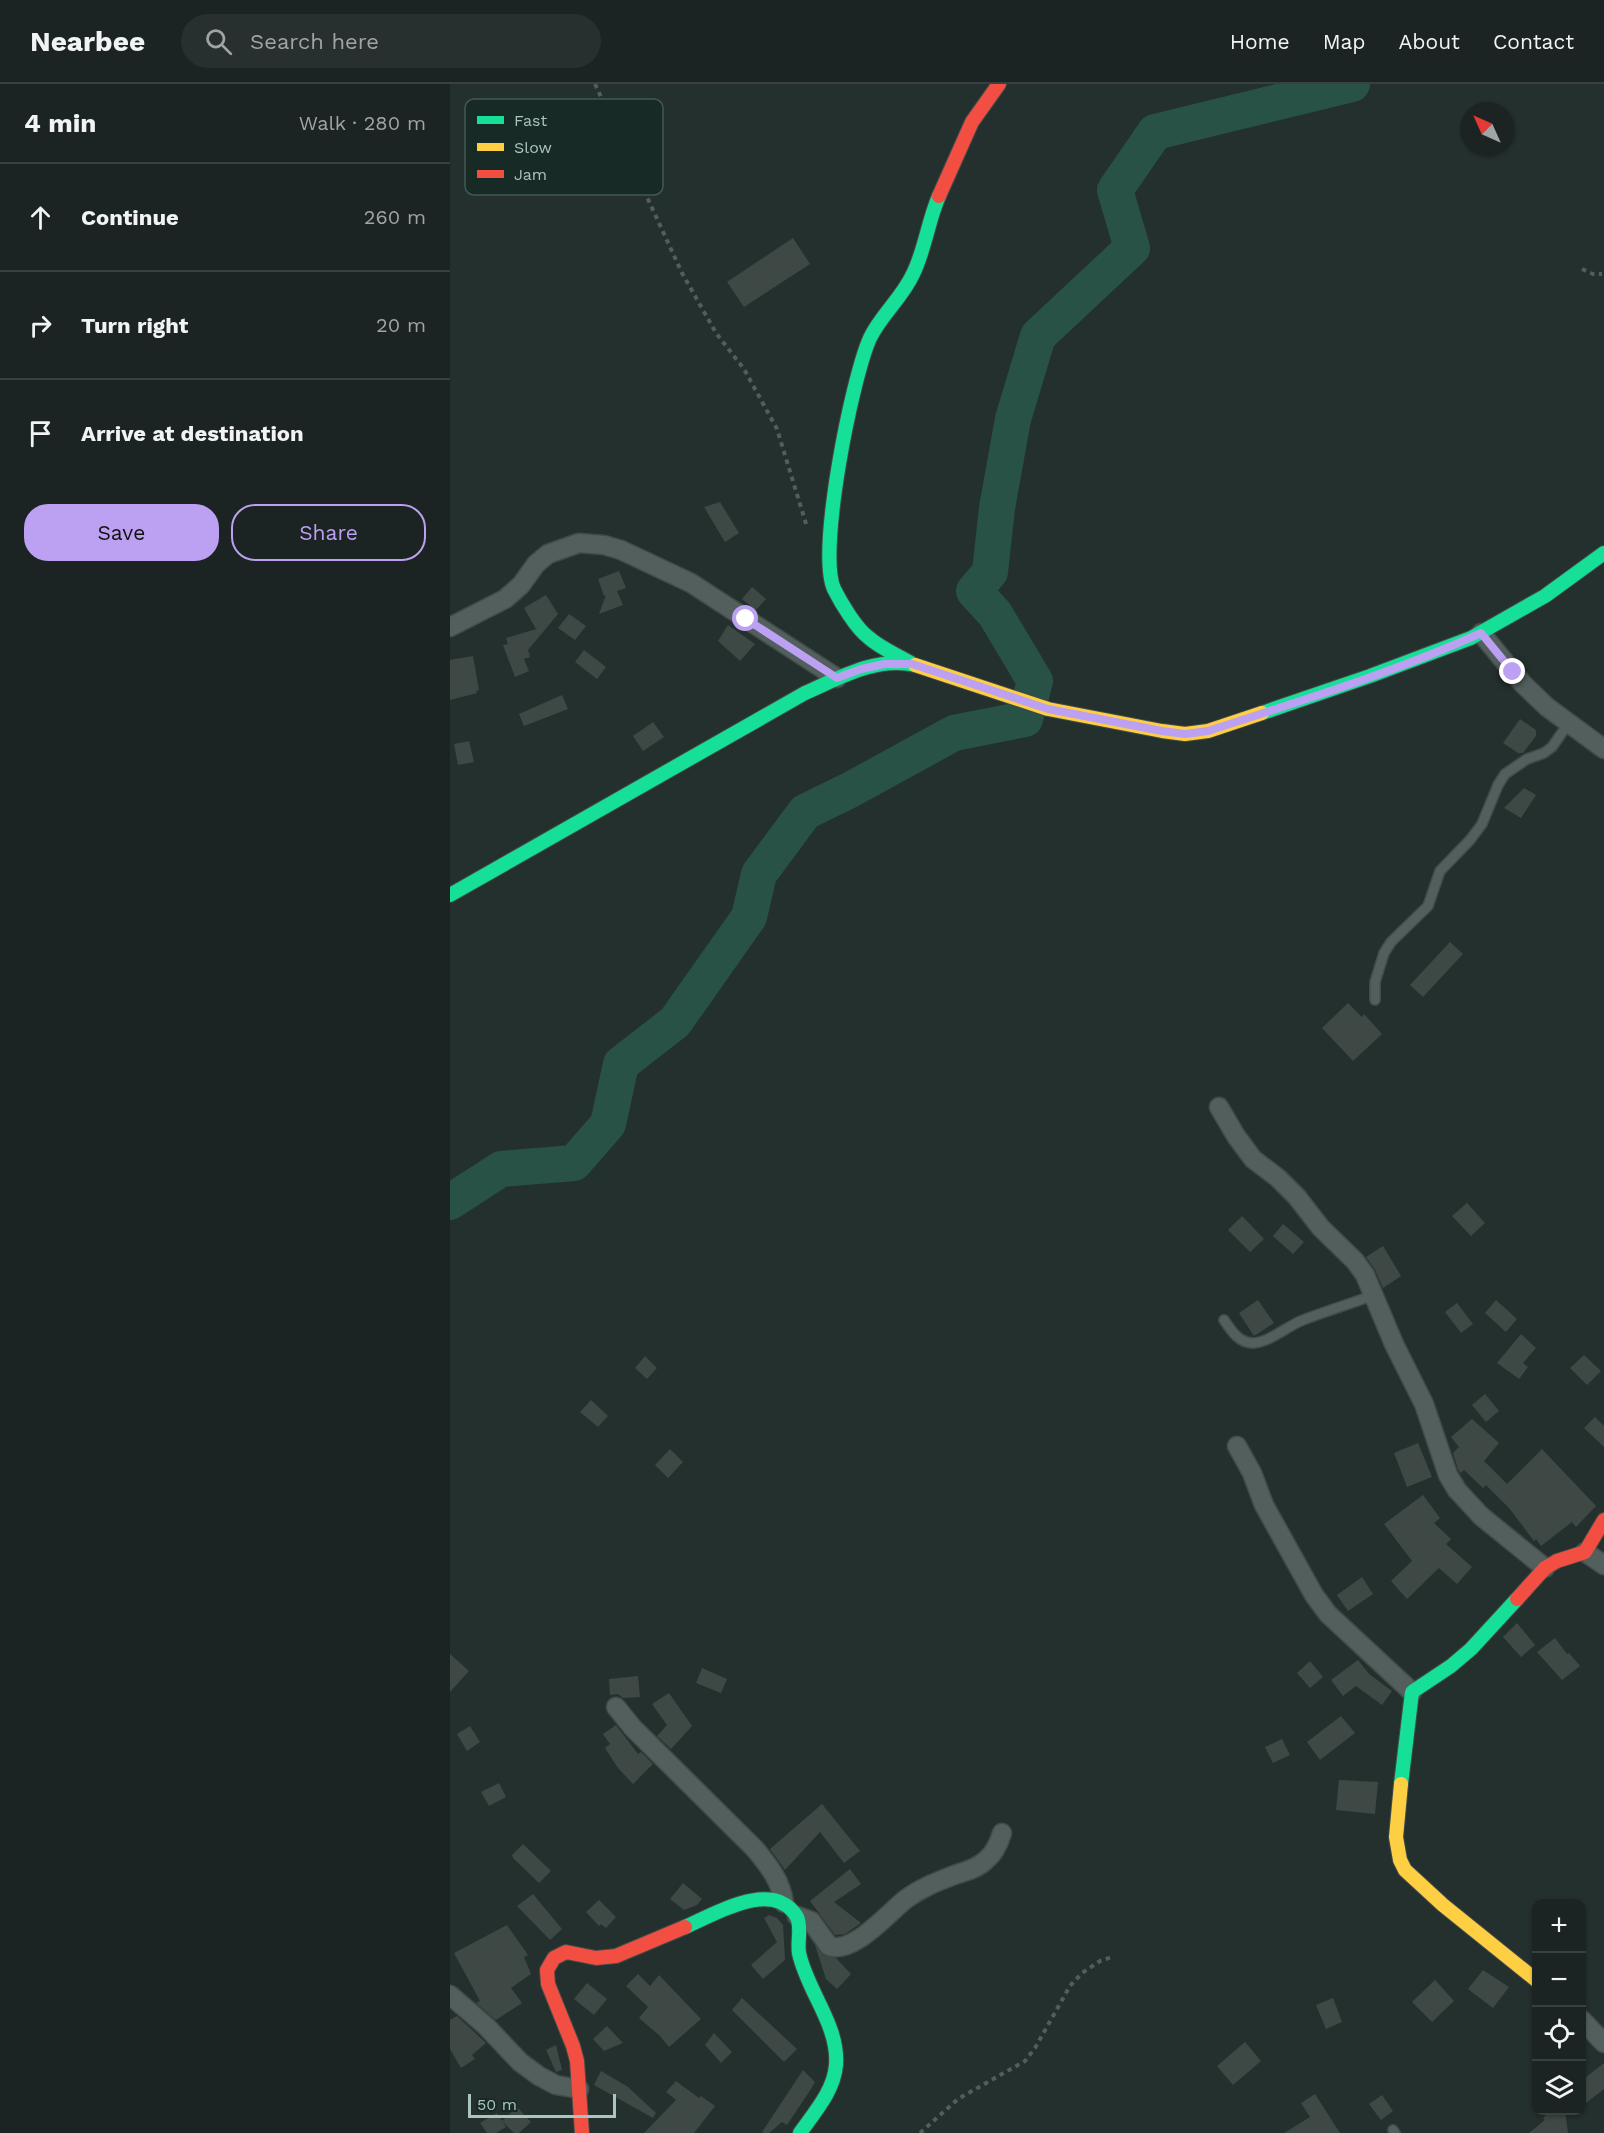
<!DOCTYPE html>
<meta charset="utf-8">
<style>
:root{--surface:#1b2422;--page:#28302f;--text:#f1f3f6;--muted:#a0a4a5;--line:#394140;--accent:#bca0f2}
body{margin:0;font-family:"Work Sans",sans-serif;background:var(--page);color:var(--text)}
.controls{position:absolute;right:18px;bottom:18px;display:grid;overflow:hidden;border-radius:12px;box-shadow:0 2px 4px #0004}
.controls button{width:54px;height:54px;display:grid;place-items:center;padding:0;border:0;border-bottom:2px solid var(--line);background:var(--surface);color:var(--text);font:30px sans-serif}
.compass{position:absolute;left:1010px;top:18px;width:54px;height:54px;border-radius:50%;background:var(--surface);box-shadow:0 2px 4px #0004;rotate:315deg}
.scale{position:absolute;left:18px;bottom:15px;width:148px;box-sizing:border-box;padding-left:6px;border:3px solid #abc4be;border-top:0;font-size:16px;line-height:21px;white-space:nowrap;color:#abc4be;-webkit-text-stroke:4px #172a25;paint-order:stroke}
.stop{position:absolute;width:18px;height:18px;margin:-14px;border:4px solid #bca0f2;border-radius:50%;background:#fff}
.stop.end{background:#bca0f2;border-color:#fff;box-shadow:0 2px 6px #0008}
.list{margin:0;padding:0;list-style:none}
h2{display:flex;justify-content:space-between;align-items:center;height:78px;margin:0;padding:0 24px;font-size:26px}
h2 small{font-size:20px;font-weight:400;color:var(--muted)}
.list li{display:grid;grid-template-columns:39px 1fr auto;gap:18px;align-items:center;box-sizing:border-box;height:108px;padding:0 24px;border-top:2px solid var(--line)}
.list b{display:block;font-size:22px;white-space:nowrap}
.list em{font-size:20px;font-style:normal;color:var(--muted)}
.actions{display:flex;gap:12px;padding:18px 24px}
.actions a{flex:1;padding:14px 0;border:2px solid var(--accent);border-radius:24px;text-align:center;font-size:21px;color:var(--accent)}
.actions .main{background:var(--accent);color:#111}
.icon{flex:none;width:33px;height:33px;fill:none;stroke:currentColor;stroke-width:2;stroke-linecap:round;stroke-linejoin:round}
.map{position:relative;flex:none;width:1154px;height:2049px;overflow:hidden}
header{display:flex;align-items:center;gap:36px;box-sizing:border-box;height:84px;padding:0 30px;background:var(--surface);border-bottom:2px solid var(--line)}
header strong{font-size:28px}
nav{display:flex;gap:33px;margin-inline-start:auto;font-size:21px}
.search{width:420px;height:54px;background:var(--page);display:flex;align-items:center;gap:15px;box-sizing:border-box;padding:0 21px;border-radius:33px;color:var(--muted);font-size:22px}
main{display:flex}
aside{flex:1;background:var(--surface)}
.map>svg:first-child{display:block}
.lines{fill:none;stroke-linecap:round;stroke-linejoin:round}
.river{stroke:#295246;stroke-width:36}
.building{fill:#3e4946}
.lane-casing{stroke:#424b49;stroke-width:12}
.street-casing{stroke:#424b49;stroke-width:21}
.fast-casing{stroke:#424b49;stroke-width:16}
.slow-casing{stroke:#424b49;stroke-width:16}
.jam-casing{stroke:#424b49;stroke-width:16}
.path{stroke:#525e5a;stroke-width:4;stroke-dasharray:4.5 4.5;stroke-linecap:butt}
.lane{stroke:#525f5c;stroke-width:9}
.street{stroke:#525f5c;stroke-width:18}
.fast{stroke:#16e098;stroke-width:14}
.slow{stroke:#ffcf43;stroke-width:14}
.jam{stroke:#f24e42;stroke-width:14}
.route{stroke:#bca0f2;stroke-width:8}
.key{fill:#172a25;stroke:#435853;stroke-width:1.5}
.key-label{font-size:16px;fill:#abc4be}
</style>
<header>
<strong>Nearbee</strong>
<div class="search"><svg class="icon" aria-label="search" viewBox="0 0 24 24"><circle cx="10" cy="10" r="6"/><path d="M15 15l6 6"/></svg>Search here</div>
<nav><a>Home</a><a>Map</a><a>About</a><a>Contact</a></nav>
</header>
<main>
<aside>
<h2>4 min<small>Walk · 280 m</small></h2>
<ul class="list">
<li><svg class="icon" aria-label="ahead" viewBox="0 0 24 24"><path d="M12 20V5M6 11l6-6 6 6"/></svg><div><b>Continue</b></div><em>260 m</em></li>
<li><svg class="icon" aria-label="right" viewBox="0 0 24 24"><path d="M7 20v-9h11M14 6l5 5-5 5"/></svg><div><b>Turn right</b></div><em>20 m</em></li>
<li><svg class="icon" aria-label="arrive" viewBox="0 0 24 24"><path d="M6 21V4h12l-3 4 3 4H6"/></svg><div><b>Arrive at destination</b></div></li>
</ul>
<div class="actions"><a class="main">Save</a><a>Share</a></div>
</aside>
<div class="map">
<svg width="1154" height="2049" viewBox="0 0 1154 2049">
<rect width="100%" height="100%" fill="#24302d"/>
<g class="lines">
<!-- river -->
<polyline class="river" points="0,1118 51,1085 124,1079 158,1040 171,980 225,938 299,833 309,790 355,728 400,706 504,649 575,635 585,597 545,530 524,507 540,488 547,424 563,335 588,252 682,164 665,106 705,48 902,0"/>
</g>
<!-- building -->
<g class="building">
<polygon points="343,154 360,180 294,223 277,198"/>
<polygon points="270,418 289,449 275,458 254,423"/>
<polygon points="169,487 176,504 167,507 173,521 149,530 156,511 154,512 148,495"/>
<polygon points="302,503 316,515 306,526 292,515"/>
<polygon points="96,511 108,530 78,566 80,573 74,575 79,587 65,593 53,561 58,560 56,554 86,545 74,524"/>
<polygon points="119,530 136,542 125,556 108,544"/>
<polygon points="278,541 305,560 290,577 268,557"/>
<polygon points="134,566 156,583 147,595 125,578"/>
<polygon points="23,572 29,606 26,607 27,609 0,616 0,576"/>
<polygon points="112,611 118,625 74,642 69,630"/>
<polygon points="1070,635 1086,646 1086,652 1073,669 1068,669 1053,659"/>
<polygon points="203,638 214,653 193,667 183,652"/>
<polygon points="19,657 24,678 8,681 4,660"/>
<polygon points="1074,704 1086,711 1071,734 1054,724"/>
<polygon points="1000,858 1013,870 973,913 960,901"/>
<polygon points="898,919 912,933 914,930 932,950 903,977 872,944"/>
<polygon points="1017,1119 1035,1139 1021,1152 1002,1132"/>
<polygon points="792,1132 814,1155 800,1168 778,1146"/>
<polygon points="833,1140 854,1158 843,1170 823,1152"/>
<polygon points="933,1162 951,1192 933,1204 925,1186 916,1173"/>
<polygon points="808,1216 824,1239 804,1252 789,1229"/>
<polygon points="1046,1216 1067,1235 1056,1248 1035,1229"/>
<polygon points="1007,1219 1023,1240 1011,1249 995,1228"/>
<polygon points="1071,1250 1086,1264 1073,1279 1078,1283 1069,1295 1047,1279"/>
<polygon points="1134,1271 1151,1287 1137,1301 1120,1284"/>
<polygon points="195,1272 207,1284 197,1295 185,1284"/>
<polygon points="1035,1310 1049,1327 1036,1338 1022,1321"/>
<polygon points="141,1316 158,1332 148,1343 130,1328"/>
<polygon points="1145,1333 1154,1342 1154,1363 1134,1344"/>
<polygon points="1022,1335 1049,1359 1034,1377 1057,1400 1092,1365 1146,1422 1126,1443 1122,1438 1091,1462 1086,1455 1084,1457 1059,1424 1036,1401 1033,1404 1014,1386 1011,1389 1008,1386 1003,1369 1009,1363 1001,1353"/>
<polygon points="968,1359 982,1393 957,1403 944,1369"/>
<polygon points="220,1365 233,1378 218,1394 205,1381"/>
<polygon points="973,1411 990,1434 984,1439 1001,1455 996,1460 1022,1483 1007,1500 989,1484 957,1515 941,1497 962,1477 934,1440"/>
<polygon points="912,1493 923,1510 898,1527 887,1511"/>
<polygon points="1067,1539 1085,1561 1071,1573 1053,1553"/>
<polygon points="1105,1554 1117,1570 1119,1569 1130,1582 1112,1596 1087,1568"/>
<polygon points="0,1570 19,1587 0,1608"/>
<polygon points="908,1576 919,1590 942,1607 932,1621 906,1602 893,1612 881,1596"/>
<polygon points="860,1577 873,1593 860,1604 847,1589"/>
<polygon points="252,1584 277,1595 271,1609 246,1599"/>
<polygon points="188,1592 190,1613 173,1614 168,1610 160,1611 159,1595"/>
<polygon points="219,1609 242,1642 221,1665 207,1652 217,1641 202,1620"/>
<polygon points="891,1632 905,1649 870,1676 857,1658"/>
<polygon points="166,1641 188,1670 191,1668 203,1680 183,1700 168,1684 155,1664 160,1660 153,1650"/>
<polygon points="20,1642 30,1658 17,1667 7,1650"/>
<polygon points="832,1655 840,1671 823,1679 815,1663"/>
<polygon points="889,1696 928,1698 925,1730 886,1726"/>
<polygon points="49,1699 56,1713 39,1722 31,1708"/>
<polygon points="372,1720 410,1767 394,1779 370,1748 335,1786 320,1765"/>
<polygon points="73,1760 101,1787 89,1799 63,1774 62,1771"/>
<polygon points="400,1785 411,1800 384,1818 411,1839 395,1850 385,1851 360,1817"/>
<polygon points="233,1799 252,1815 247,1821 234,1826 220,1815"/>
<polygon points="83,1810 112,1845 100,1856 67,1822"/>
<polygon points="149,1816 166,1833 156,1844 151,1840 149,1842 136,1828"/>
<polygon points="319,1831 327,1834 333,1841 335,1876 313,1895 301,1881 327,1858 314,1834"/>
<polygon points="57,1841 78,1871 74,1873 81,1890 61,1904 72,1919 46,1936 26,1919 30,1917 4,1869"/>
<polygon points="365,1861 373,1871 386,1874 401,1890 387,1905 376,1895"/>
<polygon points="1033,1886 1059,1903 1043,1924 1018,1905"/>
<polygon points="188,1890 200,1902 209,1891 251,1935 219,1963 210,1952 189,1934 198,1923 176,1902"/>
<polygon points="985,1896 1004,1917 982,1938 962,1918"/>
<polygon points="137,1899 157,1915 144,1931 124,1915"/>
<polygon points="292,1914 347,1965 334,1978 282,1926"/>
<polygon points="883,1914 892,1938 876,1945 866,1921"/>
<polygon points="7,1932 36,1959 22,1971 25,1975 11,1984 0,1965 0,1936"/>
<polygon points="157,1942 173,1959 154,1967 143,1955"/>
<polygon points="264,1949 282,1968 271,1979 255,1961"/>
<polygon points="795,1958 811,1977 783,2001 767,1982"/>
<polygon points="106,1961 112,1986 106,1988 96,1966"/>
<polygon points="1154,1979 1154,2005 1131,2023 1131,1997"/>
<polygon points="353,1986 365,1998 359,2008 337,2041 332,2038 319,2049 314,2049 312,2048"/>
<polygon points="151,1987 178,2003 206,2029 203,2034 144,2001"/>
<polygon points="226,1997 249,2014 251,2012 265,2022 244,2049 194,2049 226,2016 216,2008"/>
<polygon points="865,2010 890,2049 834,2049 860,2033 851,2019"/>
<polygon points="932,2011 943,2027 931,2036 919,2020"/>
<polygon points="67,2023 81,2038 69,2049 64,2049 52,2037"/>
<polygon points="1101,2026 1115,2026 1118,2049 1079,2049 1095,2036 1093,2034"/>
<polygon points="47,2029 56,2043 46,2049 37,2049 30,2039"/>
</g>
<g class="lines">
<defs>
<g id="lane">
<polyline points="925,916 925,898 934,869 941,858 978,822 990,787 1020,756 1032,740 1048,701 1055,690 1077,675 1094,669 1102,663 1118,640"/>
<path d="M 774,1236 C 781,1246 788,1258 802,1259 C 819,1259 837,1242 853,1236 C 876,1227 900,1220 924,1211"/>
<polyline points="943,2046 945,2049"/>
</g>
<g id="street">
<polyline points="0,543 55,515 71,501 86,480 98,470 129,459 154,461 171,466 241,499 387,594"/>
<polyline points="1031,549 1073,600 1097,623 1154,665"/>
<polyline points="769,1023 786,1052 803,1075 828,1094 847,1113 871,1144 905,1177 915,1191 944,1260 974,1320 998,1391 1007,1406 1031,1432 1095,1484"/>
<polyline points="787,1362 802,1389 814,1421 864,1511 878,1530 962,1608"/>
<polyline points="1135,1468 1154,1481"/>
<path d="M 166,1623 L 183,1644 L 305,1765 C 319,1782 331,1797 334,1819"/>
<path d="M 347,1832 L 361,1837 L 379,1862 C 403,1871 439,1828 456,1815 C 472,1803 489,1797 507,1790 C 517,1787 528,1784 536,1776 C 545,1769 549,1759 552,1749"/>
<polyline points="0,1911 36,1942 70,1978 89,1992 106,2001 129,2005"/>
<polyline points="1132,1936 1154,1959"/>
</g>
<g id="fast">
<path d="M 461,579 C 447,571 430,564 418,553 C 406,544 391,519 384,505 C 367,468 402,294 420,254 C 431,231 452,214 463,190 C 475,166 478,137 489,112"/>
<polyline points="812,629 920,592 1021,554 1095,512 1154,469"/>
<path d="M 0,811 L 355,609 C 389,594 427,572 465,581"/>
<polyline points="951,1700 962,1608 1001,1582 1021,1565 1067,1515"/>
<path d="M 235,1843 C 260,1832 303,1807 330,1818 C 337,1821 343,1826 347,1833 C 352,1844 347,1857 349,1869 C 357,1907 389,1941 386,1981 C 384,2007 364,2029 350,2049"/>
</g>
<g id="slow">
<polyline points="465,581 598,625 712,647 735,650 758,647 812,629"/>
<polyline points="951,1700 946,1753 950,1776 955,1786 993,1821 1086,1896"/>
</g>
<g id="jam">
<polyline points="489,112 522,38 549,0"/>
<polyline points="1067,1515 1095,1484 1107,1477 1135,1468 1154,1436"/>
<polyline points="132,2049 127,1977 123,1962 98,1900 97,1886 104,1874 116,1868 146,1874 166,1872 235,1843"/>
</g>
</defs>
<!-- lane casing -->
<use href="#lane" class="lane-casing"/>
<!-- street casing -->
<use href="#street" class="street-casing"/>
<!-- fast casing -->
<use href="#fast" class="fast-casing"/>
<!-- slow casing -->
<use href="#slow" class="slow-casing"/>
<!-- jam casing -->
<use href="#jam" class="jam-casing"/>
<!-- path -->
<g class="path">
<polyline points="145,0 232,189 266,249 294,285 327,345 357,443"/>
<polyline points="1132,185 1143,190 1152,190"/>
<polyline points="470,2049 508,2015 575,1977 585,1964 620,1902 632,1889 650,1877 662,1873"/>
</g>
<!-- lane -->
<use href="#lane" class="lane"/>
<!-- street -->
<use href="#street" class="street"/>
<!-- fast -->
<use href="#fast" class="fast"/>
<!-- slow -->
<use href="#slow" class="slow"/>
<!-- jam -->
<use href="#jam" class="jam"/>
</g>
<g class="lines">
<!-- route -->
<path class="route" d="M 296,535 L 387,594 L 411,585 L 435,580 L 462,580 L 598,625 L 712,647 L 735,650 L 758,647 C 850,617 943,589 1031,549 L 1063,588"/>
</g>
<!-- legend -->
<rect x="15" y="15" width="198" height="96" rx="9" class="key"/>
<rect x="27" y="32" width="27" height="8" fill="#16e098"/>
<rect x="27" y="59" width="27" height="8" fill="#ffcf43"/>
<rect x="27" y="86" width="27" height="8" fill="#f24e42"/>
<g class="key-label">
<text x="64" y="42">Fast</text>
<text x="64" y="69">Slow</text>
<text x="64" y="96">Jam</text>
</g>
</svg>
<div class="controls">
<button>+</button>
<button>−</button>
<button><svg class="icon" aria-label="locate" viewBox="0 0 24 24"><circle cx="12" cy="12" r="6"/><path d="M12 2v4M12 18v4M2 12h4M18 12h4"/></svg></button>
<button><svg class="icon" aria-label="layers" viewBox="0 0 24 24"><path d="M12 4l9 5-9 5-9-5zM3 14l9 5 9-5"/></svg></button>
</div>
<svg class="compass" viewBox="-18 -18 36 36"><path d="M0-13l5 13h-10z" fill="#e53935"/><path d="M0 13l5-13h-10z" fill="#a0a4a5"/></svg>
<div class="scale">50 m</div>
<div class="stop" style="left:296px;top:535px"></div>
<div class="stop end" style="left:1063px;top:588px"></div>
</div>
</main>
